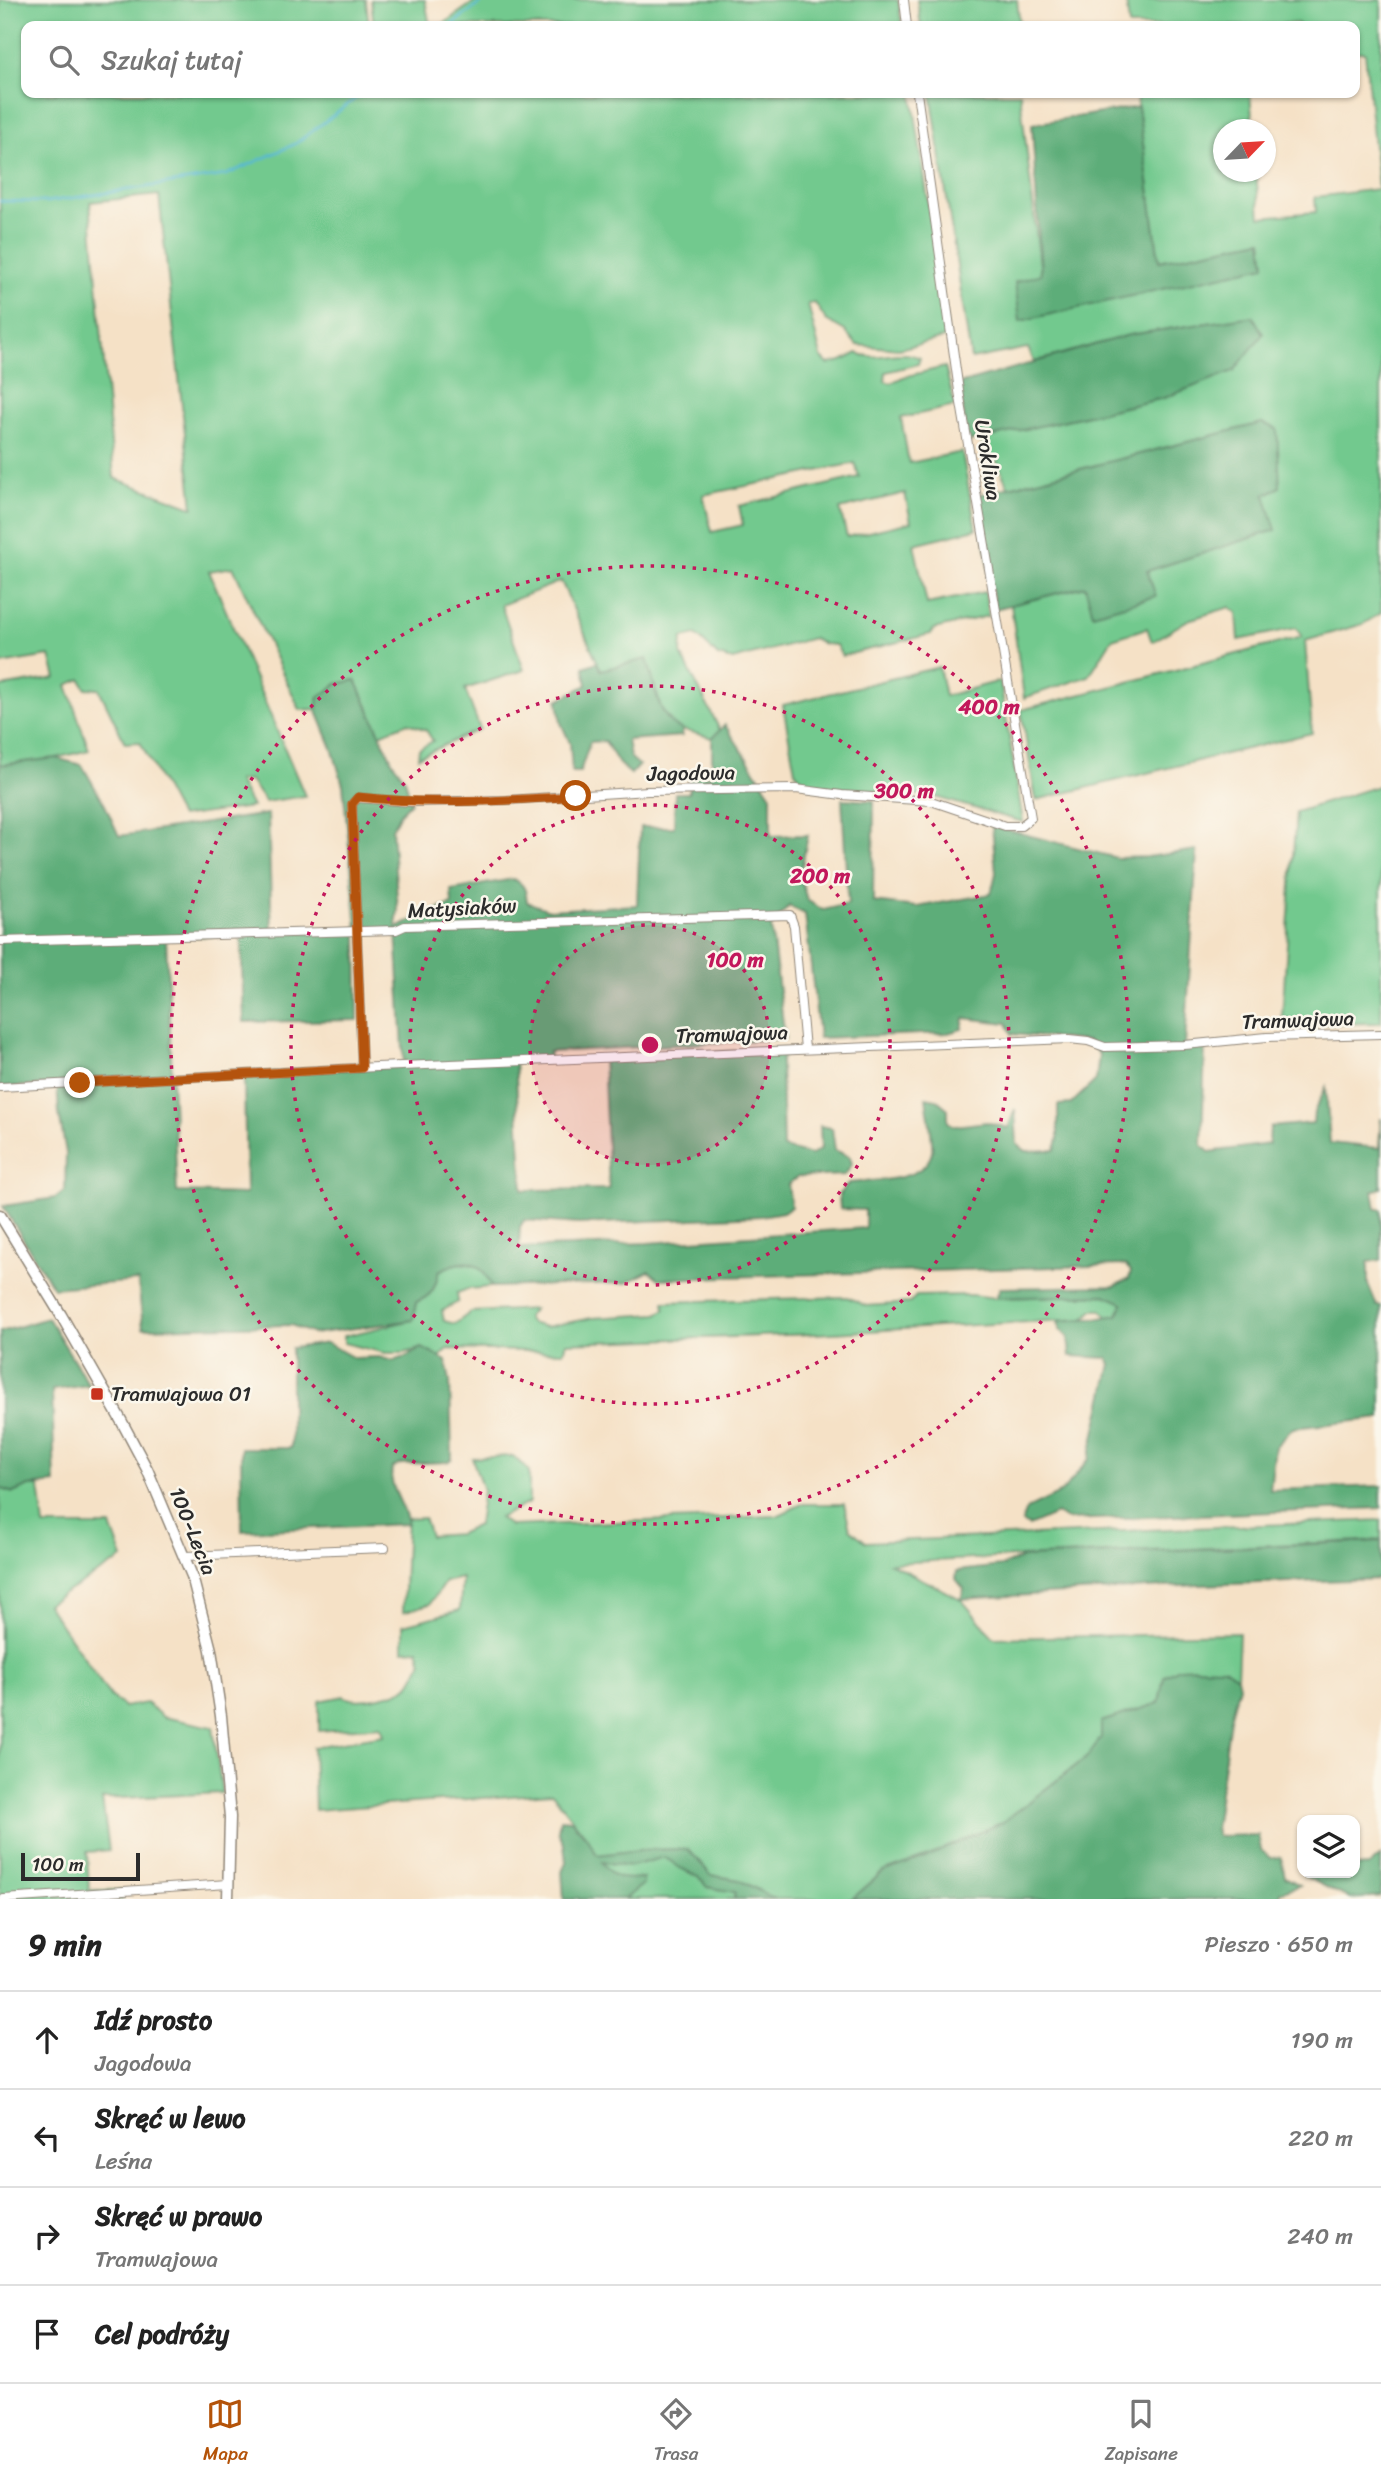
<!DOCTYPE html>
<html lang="pl">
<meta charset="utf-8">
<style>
:root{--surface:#fff;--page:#f2f2f2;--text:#222;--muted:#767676;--line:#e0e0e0;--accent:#b45309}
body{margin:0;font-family:Sriracha,sans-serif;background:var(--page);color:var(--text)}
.controls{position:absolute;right:21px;bottom:21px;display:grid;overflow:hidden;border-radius:14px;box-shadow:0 2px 5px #0004}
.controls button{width:63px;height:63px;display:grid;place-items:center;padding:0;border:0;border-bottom:2px solid var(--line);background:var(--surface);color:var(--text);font:35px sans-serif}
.compass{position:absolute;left:1213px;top:119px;width:63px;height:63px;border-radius:50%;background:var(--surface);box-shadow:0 2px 5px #0004;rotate:65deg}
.scale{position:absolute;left:21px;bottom:18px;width:119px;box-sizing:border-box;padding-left:7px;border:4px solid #2b2b2b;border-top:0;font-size:19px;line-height:24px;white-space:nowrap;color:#2b2b2b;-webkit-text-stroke:5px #fbf7ec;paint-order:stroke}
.stop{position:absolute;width:21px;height:21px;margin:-16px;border:5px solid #b45309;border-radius:50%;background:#fff}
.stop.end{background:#b45309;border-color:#fff;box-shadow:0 2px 7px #0008}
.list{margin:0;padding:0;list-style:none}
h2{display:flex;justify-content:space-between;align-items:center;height:91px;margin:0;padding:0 28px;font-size:30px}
h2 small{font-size:23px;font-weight:400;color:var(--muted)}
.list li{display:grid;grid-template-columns:46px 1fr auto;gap:21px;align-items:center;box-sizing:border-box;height:98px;padding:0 28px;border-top:2px solid var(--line)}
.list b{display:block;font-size:26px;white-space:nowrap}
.list p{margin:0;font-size:23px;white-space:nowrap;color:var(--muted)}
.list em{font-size:23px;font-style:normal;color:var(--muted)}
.icon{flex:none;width:38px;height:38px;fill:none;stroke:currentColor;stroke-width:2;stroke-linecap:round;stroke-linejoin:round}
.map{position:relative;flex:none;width:1381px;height:1899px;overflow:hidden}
.search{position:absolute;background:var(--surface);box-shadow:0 2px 5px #0004;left:21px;right:21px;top:21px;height:77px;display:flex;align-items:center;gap:18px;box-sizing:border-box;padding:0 24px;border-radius:14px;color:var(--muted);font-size:26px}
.sheet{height:483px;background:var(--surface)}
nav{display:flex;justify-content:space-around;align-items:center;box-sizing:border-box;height:98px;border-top:2px solid var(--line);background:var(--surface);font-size:19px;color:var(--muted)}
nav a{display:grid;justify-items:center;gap:4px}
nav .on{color:var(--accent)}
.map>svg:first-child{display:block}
.green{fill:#72c98e;stroke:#4e7a5c;stroke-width:2;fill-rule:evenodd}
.forest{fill:#5dad79;stroke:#446c52;stroke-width:2;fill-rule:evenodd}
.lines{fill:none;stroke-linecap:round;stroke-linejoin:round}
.stream{stroke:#56b8d4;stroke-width:2.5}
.street-casing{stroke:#908678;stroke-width:10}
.secondary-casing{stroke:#908678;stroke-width:13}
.street{stroke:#fff;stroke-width:8}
.secondary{stroke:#fff;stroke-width:10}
.route{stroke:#b45309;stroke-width:9}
.ring{fill:none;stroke:#c2185b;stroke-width:3.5;stroke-dasharray:3.5 7}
.poi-dot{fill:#c8321e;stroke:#fbf7ec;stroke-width:2.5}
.labels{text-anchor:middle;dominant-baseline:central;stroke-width:5;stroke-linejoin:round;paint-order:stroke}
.street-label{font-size:21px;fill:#2b2b2b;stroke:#fbf7ec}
.poi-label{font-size:21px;fill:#2b2b2b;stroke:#fbf7ec;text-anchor:start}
.centre{fill:#c2185b;stroke:#fbf7ec;stroke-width:3.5}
.ring-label{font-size:21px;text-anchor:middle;font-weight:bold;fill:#c2185b;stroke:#fbf7ec;stroke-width:5;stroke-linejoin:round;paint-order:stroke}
</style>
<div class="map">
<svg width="1381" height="1899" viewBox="0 0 1381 1899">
<rect width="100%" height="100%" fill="#fbf7ec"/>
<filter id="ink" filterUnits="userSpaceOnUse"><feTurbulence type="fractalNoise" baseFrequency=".0143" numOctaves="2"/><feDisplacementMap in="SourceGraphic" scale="14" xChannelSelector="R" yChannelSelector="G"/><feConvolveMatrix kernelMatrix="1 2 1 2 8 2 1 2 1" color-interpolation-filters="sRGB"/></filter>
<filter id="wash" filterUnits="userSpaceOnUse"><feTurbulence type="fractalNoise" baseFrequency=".00686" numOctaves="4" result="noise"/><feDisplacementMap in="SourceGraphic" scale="28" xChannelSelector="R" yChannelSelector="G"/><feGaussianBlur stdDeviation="1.57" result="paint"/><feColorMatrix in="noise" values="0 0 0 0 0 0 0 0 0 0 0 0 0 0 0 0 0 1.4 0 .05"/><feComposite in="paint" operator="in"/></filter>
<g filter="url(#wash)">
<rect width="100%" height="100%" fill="#f5e1c6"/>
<!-- green -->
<g class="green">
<path d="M 0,0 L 366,0 L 369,26 L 26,26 L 26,93 L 912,93 L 948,337 L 899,349 L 857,345 L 845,331 L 826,320 L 815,303 L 808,304 L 821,357 L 828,364 L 842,361 L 857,353 C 879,363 897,347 920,358 L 918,364 L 886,372 L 885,381 L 891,383 L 903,377 L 945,367 L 955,406 L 901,418 L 909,463 L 962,452 L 976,529 L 914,544 L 927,604 L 985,592 L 988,616 L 934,629 L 931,634 L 842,656 L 836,645 L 824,644 L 813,638 L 733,660 L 718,656 L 696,635 L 682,638 L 681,654 L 720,730 L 712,738 L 676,728 L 661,708 L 647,659 L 601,670 L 561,581 L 501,605 L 524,670 L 465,689 L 480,729 L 418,757 L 419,749 L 433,741 L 426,730 L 408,723 L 380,734 L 356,680 L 337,684 L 319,697 L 316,709 L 300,710 L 233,567 L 209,571 L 305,796 L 265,802 L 250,781 L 238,781 L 252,807 L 180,817 L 140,742 L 125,743 L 99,689 L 85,688 L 81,679 L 67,685 L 89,750 L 56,758 L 0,765 L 0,687 L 56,678 L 50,656 L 0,664 ZM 159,195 L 193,507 L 192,507 L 114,478 L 90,202 ZM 855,463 L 859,477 L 739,506 L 743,525 L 712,532 L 703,495 ZM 905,493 L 911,522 L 847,537 L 840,509 Z"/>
<polygon points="371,0 425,0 430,26 374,26"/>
<polygon points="477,0 898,0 902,26 440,26"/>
<polygon points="917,0 1017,0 1020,26 921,26"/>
<polygon points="1126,0 1381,0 1381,613 1363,624 1305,641 1312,733 1036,800 1021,710 1302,637 1296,628 1239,640 1237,613 1230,607 1188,620 1152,642 1147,628 1112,639 1089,676 1024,698 1011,605 1086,586 1155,596 1147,571 1275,530 1265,494 1262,423 1008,487 995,457 985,458 981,439 1164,398 1253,316 1129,335 1034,362 1028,348 971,359 931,93 1020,93 1041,274 1265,266 1262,240 1159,261 1136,93 1250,93 1253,129 1224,130 1224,172 1256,172 1260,217 1316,212 1315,197 1378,189 1365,52 1355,52 1355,26 1299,26 1298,23 1252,26 1129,26"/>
<polygon points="939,667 945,696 1000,681 1023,822 932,796 808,786 795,771 783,705"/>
<polygon points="1381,785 1381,1023 1303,1024 1282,1017 1296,812"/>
<path d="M 455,1263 C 480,1265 481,1265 492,1287 L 468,1289 L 457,1293 L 458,1302 L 442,1311 L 444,1321 L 455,1324 L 471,1312 L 534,1309 L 527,1317 L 530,1323 L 545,1327 L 592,1318 L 657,1314 L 665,1309 L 664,1302 L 847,1297 L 866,1306 L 910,1303 L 916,1296 L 971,1295 L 996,1298 L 1105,1295 L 1123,1302 L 1117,1315 L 1107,1317 L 1102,1310 L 1093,1310 L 1084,1319 L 814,1334 L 566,1343 L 563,1352 L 448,1349 L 439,1357 L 422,1348 L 404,1353 L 385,1353 L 344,1343 L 344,1336 L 413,1320 L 416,1302 C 433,1295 435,1288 439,1271 Z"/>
<path d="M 513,1456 L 529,1471 L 529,1503 L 499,1518 L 510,1526 L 777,1516 L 802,1504 L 844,1504 L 850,1529 L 866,1542 L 1381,1520 L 1381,1540 L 890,1563 L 961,1599 L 994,1638 L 1239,1633 L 1237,1677 L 1224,1668 L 1179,1668 L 1162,1692 L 1159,1703 L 1101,1722 L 1101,1738 L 1086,1758 L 1003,1822 L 931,1855 L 883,1872 L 852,1899 L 775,1899 L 739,1880 L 711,1875 L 688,1849 L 640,1850 L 597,1855 L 588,1839 L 552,1793 L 315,1810 L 313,1747 L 384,1735 L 381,1726 L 319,1731 L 319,1701 L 344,1696 C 356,1705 397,1695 408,1686 C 414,1681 418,1668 422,1662 L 418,1649 L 403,1650 L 403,1625 L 460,1610 L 462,1578 L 445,1582 L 430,1604 L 403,1612 L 407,1519 L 424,1518 L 430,1536 L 459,1534 L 478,1525 L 483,1490 L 472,1458 Z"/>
<polygon points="29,1486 39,1486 44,1526 111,1526 123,1558 47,1604 110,1696 124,1707 146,1703 163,1717 213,1727 222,1793 102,1799 109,1850 87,1852 89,1890 121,1890 122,1899 0,1899 0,1488 13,1493"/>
<polygon points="665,1857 680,1868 699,1877 707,1887 735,1892 734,1899 625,1899 623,1880 610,1874 601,1862 631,1866"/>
</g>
<!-- forest -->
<g class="forest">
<polygon points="1138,107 1159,261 1262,240 1265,266 1020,321 1015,282 1041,274 1032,124"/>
<polygon points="1253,316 1263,334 1234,371 1164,398 968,442 959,384 1129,335"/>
<polygon points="1262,423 1277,429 1280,487 1265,495 1276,530 1147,571 1156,596 1093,614 1085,586 995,609 978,495"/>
<path d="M 647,659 C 653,679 658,723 682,729 L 682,736 L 627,740 L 630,757 L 639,765 L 631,774 L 619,764 L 605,741 L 590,742 L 580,772 L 572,772 L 570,743 L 561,723 L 558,700 L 587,685 L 584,667 L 597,662 L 601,670 Z"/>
<path d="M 356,680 L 392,761 L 405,779 L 411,802 L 400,813 L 392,829 L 398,910 L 396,929 L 422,915 L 452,904 L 451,890 L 513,879 C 525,884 526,891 527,902 L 549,910 L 637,905 L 640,827 L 674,827 L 675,793 L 689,793 L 689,775 L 712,776 L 712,738 L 725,725 L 771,795 L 771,836 L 808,835 L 800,876 L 807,900 L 823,910 L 848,904 L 842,799 L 874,801 L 873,902 L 917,907 L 991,894 L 996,873 L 992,826 L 1117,858 L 1147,857 L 1197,850 L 1185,1045 L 1205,1045 L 1202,1145 L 1209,1152 L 1269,1144 L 1270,1127 L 1313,1123 L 1314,1112 L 1326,1087 L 1330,1143 L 1379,1148 L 1381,1118 L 1381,1188 L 1373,1191 L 1376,1209 L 1381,1209 L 1381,1260 L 1368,1262 L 1368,1284 L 1377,1306 L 1381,1306 L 1381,1418 L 1293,1428 L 1275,1447 L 1270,1490 L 1381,1486 L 1381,1508 L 1067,1520 L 1056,1514 L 1029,1526 L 1022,1523 L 1027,1509 L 1062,1492 L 1089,1459 L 1111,1364 L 1107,1358 L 1070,1356 L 1068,1336 L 1060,1330 L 1058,1321 L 1100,1318 L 1117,1315 L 1123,1303 L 1105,1295 L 996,1298 L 1000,1288 L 1114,1286 L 1129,1279 L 1131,1271 L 1125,1265 L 659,1279 L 649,1271 L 626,1283 L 492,1287 C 479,1259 467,1257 439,1271 C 435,1288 433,1296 416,1302 L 413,1320 L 313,1334 L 291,1325 L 143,1328 L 138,1281 L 53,1288 L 3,1206 L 55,1198 L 65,1190 L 66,1153 L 59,1114 L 57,1085 L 0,1087 L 0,765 L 56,758 L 82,765 L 105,805 L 119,836 L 268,814 L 272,933 L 357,930 L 343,785 L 332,748 L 316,709 L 319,697 L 337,684 ZM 789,906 L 805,914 L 819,1038 L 948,1033 L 962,1029 L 964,1018 L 1007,1023 L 1012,1034 L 1088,1041 L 1099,1054 L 1096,1080 L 1071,1104 L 1058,1105 L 1058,1139 L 1055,1150 L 1026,1151 L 1017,1144 L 1015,1109 L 1008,1128 L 987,1122 L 955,1126 L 948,1122 L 948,1109 L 936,1099 L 926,1097 C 927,1108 934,1143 932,1152 C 925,1183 873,1180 849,1183 L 839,1194 L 840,1209 L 865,1210 L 865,1228 L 647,1243 L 519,1248 L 520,1227 L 524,1220 L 579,1224 L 761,1216 L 783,1212 L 791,1207 L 788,1184 L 798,1177 L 845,1175 L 852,1164 L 850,1157 L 835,1150 L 832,1128 L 820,1126 L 821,1149 L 811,1155 L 783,1148 L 781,1061 L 787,1049 L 603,1057 L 609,1189 L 523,1190 L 515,1061 L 550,1060 L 549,1052 L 785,1039 L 771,926 ZM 357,931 L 396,931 L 404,1066 L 244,1075 L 246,1194 L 177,1192 L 166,938 L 241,935 L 244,1022 L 358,1020 Z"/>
<polygon points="48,1318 89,1385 52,1390 55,1483 29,1486 13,1493 0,1488 0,1332"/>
<path d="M 327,1343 L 354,1358 L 379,1357 L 393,1361 L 406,1357 L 422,1348 L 446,1361 L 450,1381 L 452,1459 L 447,1462 L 401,1464 L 392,1468 C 388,1489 405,1504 408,1524 L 242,1531 L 241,1448 L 291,1448 L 291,1348 Z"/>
<polygon points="1381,1541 1381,1579 1198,1585 961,1599 964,1589 956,1579 957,1571 1002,1566 1024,1557"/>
<polygon points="1195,1667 1224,1668 1237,1677 1239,1686 1230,1719 1215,1829 1217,1836 1258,1835 1261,1850 1270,1858 1281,1857 1285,1877 1300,1885 1280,1892 1280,1899 852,1899 883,1872 931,1855 1003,1822 1086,1758 1101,1738 1101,1722 1159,1703 1164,1676 1179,1668"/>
<path d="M 560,1819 L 571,1820 L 588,1839 L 597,1855 L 640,1850 L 688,1849 L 711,1875 L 739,1880 L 775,1899 L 734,1899 L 735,1892 L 707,1887 L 699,1877 L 680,1868 L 665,1857 L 631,1866 L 602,1862 C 613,1880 624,1880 643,1878 L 643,1884 L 625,1899 L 564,1899 L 562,1872 L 566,1862 L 564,1844 L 558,1831 Z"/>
<polygon points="1381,1856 1381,1896 1350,1899 1304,1876 1305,1873 1355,1873 1355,1867 1369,1866"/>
</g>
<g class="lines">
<!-- stream -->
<g class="stream">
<polyline points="450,26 485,0"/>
<polyline points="0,201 46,202 226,175 295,144 363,93"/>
</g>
</g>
</g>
<g filter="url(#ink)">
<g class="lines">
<defs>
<g id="street">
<polyline points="904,0 907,26"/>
<polyline points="0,941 396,930 405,926 790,915 794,926 805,1049"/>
<polyline points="362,1068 352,804 358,798 411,802 507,800 648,791 796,789 842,795 931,801 1005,826 1021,826 1031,818 959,391 917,93"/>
<polyline points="0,1087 377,1067 1069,1039 1088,1041 1105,1047 1185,1045 1267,1037 1381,1034"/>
<polyline points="185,1556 385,1548"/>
<polyline points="4,1899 228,1884"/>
</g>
<polyline id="secondary" points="0,1215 61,1315 122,1422 147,1469 192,1576 211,1650 221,1716 230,1817 228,1899"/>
</defs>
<!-- street casing -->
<use href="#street" class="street-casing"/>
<!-- secondary casing -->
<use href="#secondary" class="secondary-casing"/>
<!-- street -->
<use href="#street" class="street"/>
<!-- secondary -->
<use href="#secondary" class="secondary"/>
</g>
</g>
<g class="lines" filter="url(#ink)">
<!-- route -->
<path class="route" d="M 80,1083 L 362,1068 L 352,804 L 358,797 C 430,805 504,801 576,796"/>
</g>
<!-- distance rings -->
<circle cx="650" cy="1045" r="120" fill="#c2185b" fill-opacity=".12"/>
<g class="ring">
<circle cx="650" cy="1045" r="120"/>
<circle cx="650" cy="1045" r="240"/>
<circle cx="650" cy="1045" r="359"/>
<circle cx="650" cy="1045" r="479"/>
</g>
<!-- markers -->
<rect class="poi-dot" x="90" y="1387" width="14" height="14" rx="3.5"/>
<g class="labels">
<!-- street labels -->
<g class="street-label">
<text transform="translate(988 460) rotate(81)">Urokliwa</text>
<text transform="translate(691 773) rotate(-1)">Jagodowa</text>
<text transform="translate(462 908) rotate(-3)">Matysiaków</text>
<text transform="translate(1298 1020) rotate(-2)">Tramwajowa</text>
<text transform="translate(732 1034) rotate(-2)">Tramwajowa</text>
<text transform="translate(193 1531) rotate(68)">100-Lecia</text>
</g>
<!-- poi labels -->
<g class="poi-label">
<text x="111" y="1394">Tramwajowa 01</text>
</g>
</g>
<circle cx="650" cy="1045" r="10" class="centre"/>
<g class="ring-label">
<text x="989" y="714">400 m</text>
<text x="904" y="798">300 m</text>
<text x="820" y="883">200 m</text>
<text x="735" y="967">100 m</text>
</g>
</svg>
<div class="controls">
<button><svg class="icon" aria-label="layers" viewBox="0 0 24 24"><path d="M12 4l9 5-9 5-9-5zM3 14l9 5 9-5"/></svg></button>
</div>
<svg class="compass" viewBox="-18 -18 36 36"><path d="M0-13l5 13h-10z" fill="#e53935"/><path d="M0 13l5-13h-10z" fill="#767676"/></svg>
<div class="scale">100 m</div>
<div class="stop" style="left:576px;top:796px"></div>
<div class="stop end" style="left:80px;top:1083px"></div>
<div class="search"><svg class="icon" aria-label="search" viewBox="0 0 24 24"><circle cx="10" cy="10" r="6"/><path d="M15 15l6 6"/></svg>Szukaj tutaj</div>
</div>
<section class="sheet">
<h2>9 min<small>Pieszo · 650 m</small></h2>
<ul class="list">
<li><svg class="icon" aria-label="ahead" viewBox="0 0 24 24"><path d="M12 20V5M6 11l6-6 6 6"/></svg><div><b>Idź prosto</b><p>Jagodowa</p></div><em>190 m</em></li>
<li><svg class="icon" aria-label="left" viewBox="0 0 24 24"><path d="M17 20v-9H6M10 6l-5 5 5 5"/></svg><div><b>Skręć w lewo</b><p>Leśna</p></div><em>220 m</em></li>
<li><svg class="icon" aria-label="right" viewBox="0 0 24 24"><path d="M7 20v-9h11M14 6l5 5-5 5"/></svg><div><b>Skręć w prawo</b><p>Tramwajowa</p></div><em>240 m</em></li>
<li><svg class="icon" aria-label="arrive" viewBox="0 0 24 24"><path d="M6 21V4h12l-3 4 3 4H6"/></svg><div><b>Cel podróży</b></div></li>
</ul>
</section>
<nav>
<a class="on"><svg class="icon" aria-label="map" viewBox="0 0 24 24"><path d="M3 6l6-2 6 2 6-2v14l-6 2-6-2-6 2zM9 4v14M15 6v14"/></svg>Mapa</a>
<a><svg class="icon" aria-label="directions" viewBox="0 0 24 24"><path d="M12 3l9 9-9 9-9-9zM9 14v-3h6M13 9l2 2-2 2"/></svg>Trasa</a>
<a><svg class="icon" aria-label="saved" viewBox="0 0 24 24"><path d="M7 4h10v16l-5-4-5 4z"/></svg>Zapisane</a>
</nav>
